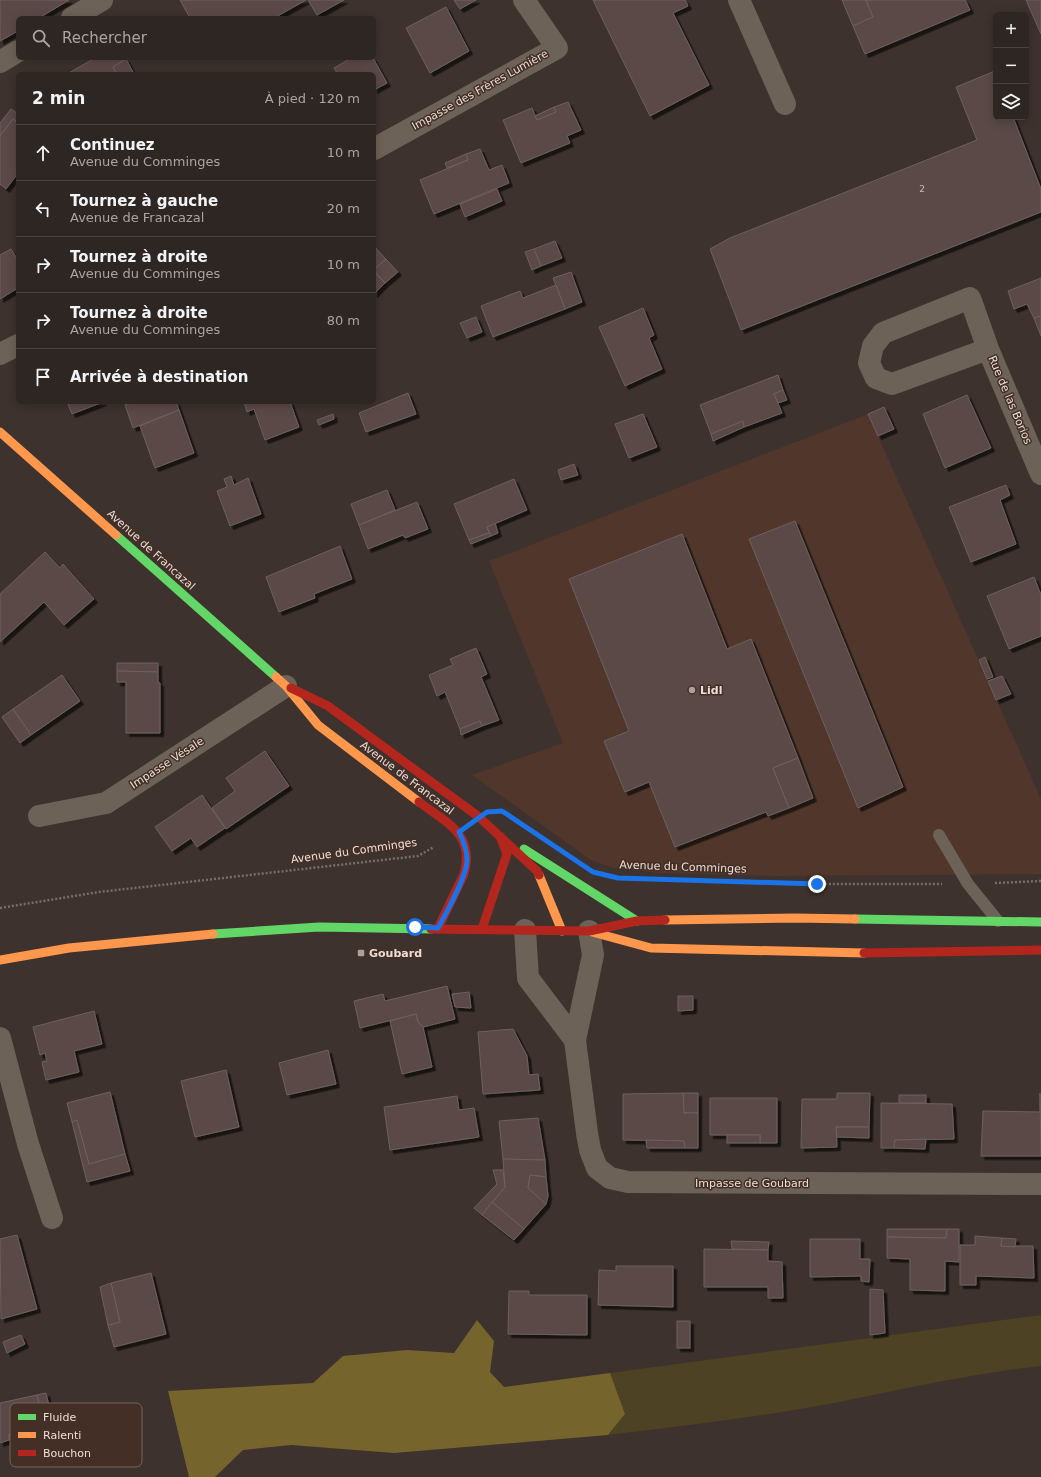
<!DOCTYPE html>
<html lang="fr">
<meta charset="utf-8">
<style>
:root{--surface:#2e2622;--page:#362e2a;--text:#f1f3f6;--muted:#a7a5a5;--line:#494340}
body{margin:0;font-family:"DejaVu Sans",sans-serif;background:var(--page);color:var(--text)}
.controls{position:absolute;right:12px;top:12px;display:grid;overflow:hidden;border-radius:6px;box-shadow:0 2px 10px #0003}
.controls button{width:36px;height:36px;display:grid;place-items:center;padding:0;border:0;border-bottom:1px solid var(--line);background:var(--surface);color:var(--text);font:20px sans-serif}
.stop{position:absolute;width:12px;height:12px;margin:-9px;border:3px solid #1a73e8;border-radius:50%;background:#fff}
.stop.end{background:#1a73e8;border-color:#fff;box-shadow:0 1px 4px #0008}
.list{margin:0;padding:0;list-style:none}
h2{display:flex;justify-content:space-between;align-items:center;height:52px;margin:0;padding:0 16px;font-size:17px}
h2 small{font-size:13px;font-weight:400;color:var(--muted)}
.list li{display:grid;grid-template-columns:26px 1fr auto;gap:12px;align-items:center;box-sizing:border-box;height:56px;padding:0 16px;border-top:1px solid var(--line)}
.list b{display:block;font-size:15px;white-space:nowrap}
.list p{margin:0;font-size:13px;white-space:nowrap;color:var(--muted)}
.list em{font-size:13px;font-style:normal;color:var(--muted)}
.icon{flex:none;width:22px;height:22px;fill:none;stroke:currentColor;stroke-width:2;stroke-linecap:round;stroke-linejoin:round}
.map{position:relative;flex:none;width:1041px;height:1477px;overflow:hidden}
.search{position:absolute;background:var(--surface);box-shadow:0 2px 10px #0003;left:16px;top:16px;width:360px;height:44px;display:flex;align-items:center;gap:10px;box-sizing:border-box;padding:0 14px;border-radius:6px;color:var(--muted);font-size:15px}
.panel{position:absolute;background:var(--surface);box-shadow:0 2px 10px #0003;left:16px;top:72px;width:360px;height:332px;border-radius:6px}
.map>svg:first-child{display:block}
.built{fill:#50362b}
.green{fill:#4d4223}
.forest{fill:#75652d}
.building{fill:#5a4947;stroke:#6c615e;filter:url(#shadow)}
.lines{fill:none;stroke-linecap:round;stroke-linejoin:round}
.path{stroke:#786e67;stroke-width:2.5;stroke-dasharray:2 2;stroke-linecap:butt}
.lane{stroke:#6d6257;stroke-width:12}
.street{stroke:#6d6257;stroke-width:22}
.fast{stroke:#63d668;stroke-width:9}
.slow{stroke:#ff974d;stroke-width:9}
.jam{stroke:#b3261e;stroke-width:9}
.route{stroke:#1a73e8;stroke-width:5}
.poi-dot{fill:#aea19c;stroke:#442f26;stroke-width:1.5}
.labels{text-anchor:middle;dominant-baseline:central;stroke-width:3;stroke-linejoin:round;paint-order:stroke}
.number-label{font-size:9px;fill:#c7b8b3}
.street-label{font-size:11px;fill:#ebddd7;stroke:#442f26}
.poi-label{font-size:11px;font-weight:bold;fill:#ebddd7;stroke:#442f26;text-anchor:start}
.key{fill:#442f26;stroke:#76635b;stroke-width:1}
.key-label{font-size:11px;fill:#ebddd7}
</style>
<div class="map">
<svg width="1041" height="1477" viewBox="0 0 1041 1477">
<defs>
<filter id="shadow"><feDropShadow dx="3.5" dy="3.5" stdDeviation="0" flood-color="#0009"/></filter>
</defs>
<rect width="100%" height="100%" fill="#3d322d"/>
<!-- built -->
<polygon class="built" points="868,414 1041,799 1041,874 776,876 659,873 613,868 591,860 472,775 563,743 489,561"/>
<!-- green -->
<path class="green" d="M 1041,1315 L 1041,1366 C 964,1374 888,1393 812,1407 C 744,1419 676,1427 608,1435 L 625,1414 L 610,1373 Z"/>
<!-- forest -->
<polygon class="forest" points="477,1320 494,1341 490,1372 504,1387 610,1373 625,1414 608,1435 394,1453 291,1445 243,1450 215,1477 189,1477 168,1391 313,1383 343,1356 407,1350 454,1353"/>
<!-- building -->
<g class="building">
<polygon points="0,0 69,0 39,18 18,18 18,31 0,41"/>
<polygon points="180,0 306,0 274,18 190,18"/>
<polygon points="308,0 344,0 317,15"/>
<polygon points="454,0 476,0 460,9"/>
<polygon points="593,0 685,0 688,6 673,13 709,85 650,116"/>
<polygon points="842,0 866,0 873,17 853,26"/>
<polygon points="866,0 965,0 970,10 865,54 853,26 873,17"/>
<polygon points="1026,0 1041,0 1041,34"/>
<polygon points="446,7 469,51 430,73 406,28"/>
<polygon points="95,58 126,59 113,67 117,74 67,74"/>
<polygon points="351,58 373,58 387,83 374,90 374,74 338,74 334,68"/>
<polygon points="126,59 134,74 117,74 113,67"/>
<polygon points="995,71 996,117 1013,117 1041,189 1041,212 741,330 710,249 730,238 977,140 956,87"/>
<polygon points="568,102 581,130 567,136 570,143 521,163 503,120 532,108 537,120 556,112 554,107"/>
<polygon points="554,107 556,112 537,120 535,116"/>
<polygon points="11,109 18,114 18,123 13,119 0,136 0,123"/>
<polygon points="13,119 18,123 18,173 6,189 0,184 0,136"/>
<polygon points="480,149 489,170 502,165 509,183 434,214 420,180 468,160 466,154"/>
<polygon points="466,154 468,160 447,168 445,163"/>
<polygon points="497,189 502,201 465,217 460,204"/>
<polygon points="555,241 562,258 541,266 534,249"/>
<polygon points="374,246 386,259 374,270"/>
<polygon points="11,249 18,260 18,288 0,299 0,255"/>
<polygon points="534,249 541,266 532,270 525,252"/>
<polygon points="386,259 398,272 385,283 374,270"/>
<polygon points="374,272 385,283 374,294"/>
<polygon points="571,272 582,302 565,309 553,278"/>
<polygon points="1041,278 1041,316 1034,318 1027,304 1014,309 1008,291"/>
<polygon points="556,285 565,309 493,337 481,306 520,291 523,298"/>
<polygon points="643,308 654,335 649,338 662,369 625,386 599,327"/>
<polygon points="1041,316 1041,336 1034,318"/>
<polygon points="476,317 482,332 467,338 460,323"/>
<polygon points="778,375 783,390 774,394 782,413 744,427 743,421 711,434 700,405"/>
<polygon points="783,390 787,400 778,403 774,394"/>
<polygon points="408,393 416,414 366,432 359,413"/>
<polygon points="967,395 991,448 945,468 923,414"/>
<polygon points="67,402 103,402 72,414"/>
<polygon points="134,402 176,402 179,410 133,428 125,405"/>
<polygon points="244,402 290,402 299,427 265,440 254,409 247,412"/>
<polygon points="884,407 894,429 878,436 868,414"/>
<polygon points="179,410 194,453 155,468 140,426"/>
<polygon points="333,414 334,419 319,425 317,420"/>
<polygon points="643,414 657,447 629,458 615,424"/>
<polygon points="743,421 744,427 713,441 711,434"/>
<polygon points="574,464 578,475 561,480 558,470"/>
<polygon points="231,476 234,485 248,478 261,514 230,526 217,491 227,487 224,479"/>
<polygon points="514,479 527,510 487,527 489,533 469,540 454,504"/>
<polygon points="1006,485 1010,495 1000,500 1016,544 971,562 949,507"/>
<polygon points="387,490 395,510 359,525 351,504"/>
<polygon points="417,502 428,529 405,538 403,535 368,549 359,525"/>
<polygon points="795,521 903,787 858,808 749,539"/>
<polygon points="495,523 498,533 491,536 487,527"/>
<polygon points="489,533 491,536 471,544 469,540"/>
<polygon points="682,534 727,649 751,639 798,758 773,768 789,808 768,816 766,812 675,847 649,782 625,792 604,741 629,731 569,579"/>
<polygon points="340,546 352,579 314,594 315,598 279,612 266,577"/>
<polygon points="45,552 60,568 63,564 94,599 64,625 44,602 0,642 0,594"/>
<polygon points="1034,577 1041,595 1041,636 1009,649 987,596"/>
<polygon points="476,648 487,674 481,677 499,720 482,726 480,721 460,729 445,692 437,696 429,675 453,665 450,659"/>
<polygon points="985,657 993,677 987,679 979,660"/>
<polygon points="117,663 158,663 158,672 117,671"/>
<polygon points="117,671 158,672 158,682 160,683 160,733 126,733 126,682 117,682"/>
<polygon points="62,675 80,701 31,735 13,709"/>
<polygon points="1002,676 1011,694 996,700 988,681"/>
<polygon points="13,709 31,735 20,743 2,717"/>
<polygon points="480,721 482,726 461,735 460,729"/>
<polygon points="265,751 289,786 226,829 212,808 235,791 226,778"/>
<polygon points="798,758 813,798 789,808 773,768"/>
<polygon points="202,795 225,828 197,847 191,838 172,851 155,827"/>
<polygon points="447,986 455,1019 423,1027 418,1022 416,1014 360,1028 354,1001 383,994 385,1001"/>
<polygon points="469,992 471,1008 455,1007 452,994"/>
<polygon points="678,996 693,996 693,1010 678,1011"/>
<polygon points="94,1011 102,1044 74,1051 79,1072 46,1080 42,1062 47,1061 45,1053 40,1055 33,1027"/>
<polygon points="416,1014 418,1022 423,1027 432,1067 402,1074 390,1021"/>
<polygon points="513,1029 527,1056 529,1075 538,1074 540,1090 483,1094 478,1032"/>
<polygon points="328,1050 336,1084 287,1095 279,1063"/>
<polygon points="226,1070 239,1127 195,1137 181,1081"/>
<polygon points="110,1092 125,1154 89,1164 77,1120 72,1122 67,1103"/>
<polygon points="683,1093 698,1093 698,1113 684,1113"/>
<polygon points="683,1093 684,1113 698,1113 698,1148 685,1148 684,1141 623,1140 623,1094"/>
<polygon points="837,1093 870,1093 869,1127 836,1127 837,1147 801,1148 802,1099 837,1099"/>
<polygon points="1040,1093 1041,1156 981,1156 983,1111 1040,1112"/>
<rect x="899" y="1095" width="27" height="8"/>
<polygon points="457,1096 459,1110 474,1108 479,1137 390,1150 384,1107"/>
<polygon points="710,1098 777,1098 777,1143 760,1143 760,1135 710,1135"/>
<polygon points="881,1103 952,1104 954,1139 895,1140 894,1148 881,1148"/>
<polygon points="538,1118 545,1160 503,1159 499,1121"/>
<polygon points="77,1120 89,1164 125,1154 130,1171 87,1182 72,1122"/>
<polygon points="836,1127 869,1127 869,1138 837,1137"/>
<rect x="727" y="1135" width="33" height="8"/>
<polygon points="926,1139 925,1149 894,1148 895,1140"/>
<polygon points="646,1140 684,1141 685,1148 647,1148"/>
<polygon points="503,1159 545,1160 546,1177 530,1175 528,1188 546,1204 524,1229 492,1202 505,1187"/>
<polygon points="493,1170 503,1170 505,1187 482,1215 474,1208 497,1184"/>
<polygon points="530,1175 546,1177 548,1196 546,1204 528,1188"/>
<polygon points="492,1202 524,1229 514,1240 482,1215"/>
<polygon points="887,1229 947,1229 946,1238 887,1237"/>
<polygon points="947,1229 959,1229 959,1262 945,1261 945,1291 910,1290 910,1259 887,1258 887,1237 946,1238"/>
<polygon points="17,1235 37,1309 1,1319 0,1239"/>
<polygon points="975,1236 1002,1238 1001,1246 1033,1246 1034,1278 976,1276 976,1285 960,1285 960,1245 975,1245"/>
<polygon points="1002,1238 1016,1239 1015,1247 1001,1246"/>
<polygon points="810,1239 860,1239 860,1259 870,1259 869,1282 861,1281 861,1276 810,1277"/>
<polygon points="731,1241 769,1242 768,1250 732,1249"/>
<polygon points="704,1249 768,1250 768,1261 782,1262 783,1298 768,1298 768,1287 704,1287"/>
<polygon points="616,1266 673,1266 673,1307 598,1305 599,1270 616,1271"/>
<polygon points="151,1273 166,1334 114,1347 108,1325 120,1322 111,1283"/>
<polygon points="111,1283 120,1322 108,1325 100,1287"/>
<polygon points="870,1289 883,1290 885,1333 870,1335"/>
<polygon points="509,1291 529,1291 529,1295 587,1295 587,1335 508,1334"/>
<rect x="677" y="1321" width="13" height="27"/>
<polygon points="21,1335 25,1344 7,1353 3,1342"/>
<polygon points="46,1393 55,1431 9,1440 9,1434 44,1426 37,1395"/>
<polygon points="37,1395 44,1426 9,1434 9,1440 0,1443 0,1403"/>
</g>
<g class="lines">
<!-- path -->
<g class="path">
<polyline points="621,878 817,884 942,884"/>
<polyline points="995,883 1041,881"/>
<polyline points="0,908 99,892 418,856 434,847"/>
</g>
<!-- lane -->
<polyline class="lane" points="939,835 968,884 998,921"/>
<!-- street -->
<g class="street">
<polyline points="739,0 785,104"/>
<polyline points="72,18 102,0"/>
<polyline points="0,62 18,51"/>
<polyline points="374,149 557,48 524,0"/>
<polyline points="988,349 892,384 876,378 869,363 873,346 883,333 970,298 988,349 1041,474"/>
<polyline points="0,354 18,345"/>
<polyline points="39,816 106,803 286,686"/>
<polyline points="525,930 528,978 575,1040"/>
<polyline points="589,931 593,955 575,1040 587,1133 590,1150 597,1168 610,1178 628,1182 1041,1184"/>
<polyline points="0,1038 28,1144 52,1218"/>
</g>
<!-- fast -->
<g class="fast">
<polyline points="116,535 276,677"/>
<polyline points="524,849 637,921"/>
<polyline points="855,919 1041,922"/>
<polyline points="213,934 319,927 431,929"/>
</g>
<!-- slow -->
<g class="slow">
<polyline points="0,432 116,535"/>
<polyline points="276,677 286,686 318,725 419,802"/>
<polyline points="539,875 562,931"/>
<polyline points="665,920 796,918 855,919"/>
<polyline points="592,932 651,948 864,953"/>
<polyline points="0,960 69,948 213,934"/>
</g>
<!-- jam -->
<g class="jam">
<polyline points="291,688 328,706 479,817 537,871 539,875"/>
<path d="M 419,802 C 447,823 475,834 464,874 L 438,928"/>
<polyline points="431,929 589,931 637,921 665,920"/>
<polyline points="482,929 507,854 500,836"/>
<polyline points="864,953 1041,950"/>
</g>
</g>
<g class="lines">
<!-- route -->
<path class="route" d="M 415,927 L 438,928 C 446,913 468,875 467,859 C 467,849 463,840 459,832 L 487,812 L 502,811 L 593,872 L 618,878 L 817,884"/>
</g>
<!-- markers -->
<g class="poi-dot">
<circle cx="692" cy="690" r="4"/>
<rect x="357" y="949" width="8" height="8" rx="2"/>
</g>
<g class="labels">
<!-- number labels -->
<g class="number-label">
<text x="922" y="189">2</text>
</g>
<!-- street labels -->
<g class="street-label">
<text transform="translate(480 90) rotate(-29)">Impasse des Frères Lumière</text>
<text transform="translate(1010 400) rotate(67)">Rue de las Borios</text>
<text transform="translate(151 550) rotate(42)">Avenue de Francazal</text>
<text transform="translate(167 763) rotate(-33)">Impasse Vésale</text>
<text transform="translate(407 778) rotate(37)">Avenue de Francazal</text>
<text transform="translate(354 851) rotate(-8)">Avenue du Comminges</text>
<text transform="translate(683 867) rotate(2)">Avenue du Comminges</text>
<text x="752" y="1183">Impasse de Goubard</text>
</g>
<!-- poi labels -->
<g class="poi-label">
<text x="700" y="690">Lidl</text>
<text x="369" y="953">Goubard</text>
</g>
</g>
<!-- legend -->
<rect x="10" y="1403" width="132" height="64" rx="6" class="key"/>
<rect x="18" y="1414" width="18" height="6" fill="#63d668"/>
<rect x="18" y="1432" width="18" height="6" fill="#ff974d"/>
<rect x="18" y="1450" width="18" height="6" fill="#b3261e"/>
<g class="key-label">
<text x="43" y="1421">Fluide</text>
<text x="43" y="1439">Ralenti</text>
<text x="43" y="1457">Bouchon</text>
</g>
</svg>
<div class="controls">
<button>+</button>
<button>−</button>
<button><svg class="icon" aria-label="layers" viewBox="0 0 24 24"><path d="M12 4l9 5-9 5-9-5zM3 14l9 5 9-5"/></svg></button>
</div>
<div class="stop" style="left:415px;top:927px"></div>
<div class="stop end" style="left:817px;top:884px"></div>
<div class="search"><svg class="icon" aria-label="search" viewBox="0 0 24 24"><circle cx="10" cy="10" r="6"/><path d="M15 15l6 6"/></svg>Rechercher</div>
<section class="panel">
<h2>2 min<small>À pied · 120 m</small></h2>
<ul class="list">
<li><svg class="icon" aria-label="ahead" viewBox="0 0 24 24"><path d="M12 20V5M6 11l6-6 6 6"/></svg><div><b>Continuez</b><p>Avenue du Comminges</p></div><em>10 m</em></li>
<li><svg class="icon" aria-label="left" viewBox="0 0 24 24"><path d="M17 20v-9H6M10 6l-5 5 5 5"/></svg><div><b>Tournez à gauche</b><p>Avenue de Francazal</p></div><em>20 m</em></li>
<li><svg class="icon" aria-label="right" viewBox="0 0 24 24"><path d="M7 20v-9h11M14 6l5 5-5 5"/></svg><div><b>Tournez à droite</b><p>Avenue du Comminges</p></div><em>10 m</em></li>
<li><svg class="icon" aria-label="right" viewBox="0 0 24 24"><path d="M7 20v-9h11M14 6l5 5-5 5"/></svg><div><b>Tournez à droite</b><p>Avenue du Comminges</p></div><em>80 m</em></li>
<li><svg class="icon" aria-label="arrive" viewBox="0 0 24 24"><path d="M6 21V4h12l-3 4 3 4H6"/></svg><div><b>Arrivée à destination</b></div></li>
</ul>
</section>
</div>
